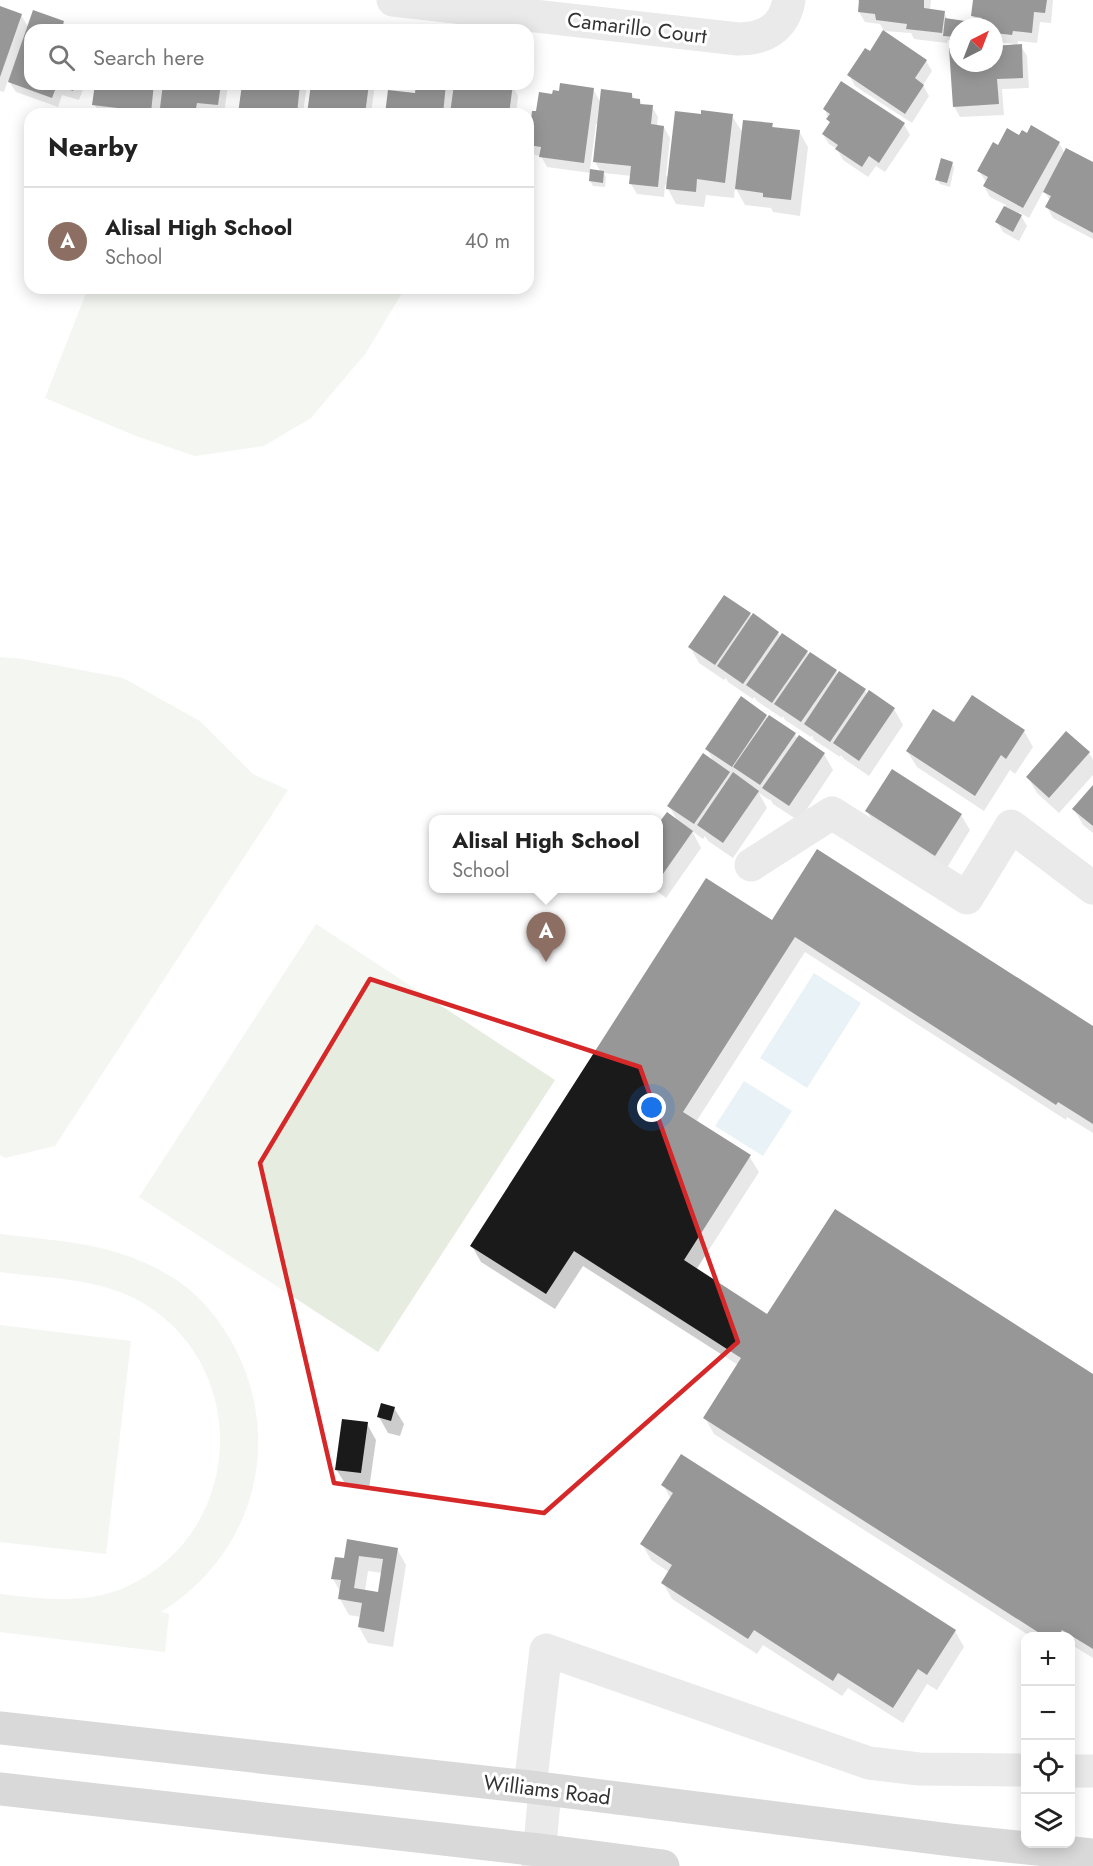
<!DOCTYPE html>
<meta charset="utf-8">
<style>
:root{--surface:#fff;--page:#f6f6f6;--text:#222;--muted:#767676;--line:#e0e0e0;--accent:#e63946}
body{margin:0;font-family:Jost,sans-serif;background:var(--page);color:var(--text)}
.controls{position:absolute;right:18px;bottom:18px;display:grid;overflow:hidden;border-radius:12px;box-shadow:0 3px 15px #0003}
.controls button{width:54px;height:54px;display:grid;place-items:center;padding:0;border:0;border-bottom:2px solid var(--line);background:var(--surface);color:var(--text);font:30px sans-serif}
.compass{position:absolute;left:949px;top:18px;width:54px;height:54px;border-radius:50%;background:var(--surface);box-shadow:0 3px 15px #0003;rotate:42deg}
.you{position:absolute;left:652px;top:1108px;width:21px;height:21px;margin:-15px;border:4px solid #fff;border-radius:50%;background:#1a73e8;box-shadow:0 0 0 9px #1a73e833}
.badge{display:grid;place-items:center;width:39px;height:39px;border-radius:50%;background:var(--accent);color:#fff;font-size:20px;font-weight:700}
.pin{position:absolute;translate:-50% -50px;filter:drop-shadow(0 2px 3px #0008)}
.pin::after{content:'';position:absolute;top:32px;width:21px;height:18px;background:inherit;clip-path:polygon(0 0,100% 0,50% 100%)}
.popup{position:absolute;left:429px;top:815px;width:234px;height:78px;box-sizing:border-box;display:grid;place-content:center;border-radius:12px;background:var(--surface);filter:drop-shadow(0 2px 4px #0005);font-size:20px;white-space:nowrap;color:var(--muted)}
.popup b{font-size:22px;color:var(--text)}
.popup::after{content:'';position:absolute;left:50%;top:100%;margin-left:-12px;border:12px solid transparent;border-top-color:var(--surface)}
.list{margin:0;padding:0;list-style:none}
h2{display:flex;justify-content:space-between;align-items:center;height:78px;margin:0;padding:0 24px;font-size:26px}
h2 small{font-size:20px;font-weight:400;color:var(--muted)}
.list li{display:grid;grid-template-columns:39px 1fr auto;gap:18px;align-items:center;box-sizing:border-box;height:108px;padding:0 24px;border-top:2px solid var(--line)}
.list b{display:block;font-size:22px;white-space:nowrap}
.list p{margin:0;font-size:20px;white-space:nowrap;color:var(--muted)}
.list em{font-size:20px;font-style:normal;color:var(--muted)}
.icon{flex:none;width:33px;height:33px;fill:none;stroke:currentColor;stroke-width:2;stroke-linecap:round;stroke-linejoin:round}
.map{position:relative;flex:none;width:1093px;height:1866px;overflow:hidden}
.search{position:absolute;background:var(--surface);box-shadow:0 3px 15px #0003;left:24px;top:24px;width:510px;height:66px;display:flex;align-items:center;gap:15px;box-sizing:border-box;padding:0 21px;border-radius:18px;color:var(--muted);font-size:22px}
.panel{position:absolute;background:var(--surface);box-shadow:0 3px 15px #0003;left:24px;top:108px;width:510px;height:186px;border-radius:18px}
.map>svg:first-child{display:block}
.green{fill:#e6ecdf}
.water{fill:#cfe2ee}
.shadow{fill:#0003;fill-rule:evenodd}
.building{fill:#1a1a1a;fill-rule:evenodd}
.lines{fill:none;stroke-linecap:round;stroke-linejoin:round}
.minor{stroke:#d0d0d0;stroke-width:33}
.major{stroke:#ababab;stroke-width:33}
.marked{fill:none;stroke:#d62828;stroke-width:4.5;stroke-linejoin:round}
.labels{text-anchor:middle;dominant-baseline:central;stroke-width:6;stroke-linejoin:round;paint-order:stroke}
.street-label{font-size:21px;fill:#333;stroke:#fff}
</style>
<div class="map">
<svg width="1093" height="1866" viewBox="0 0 1093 1866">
<rect width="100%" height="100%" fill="#fff"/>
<!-- green -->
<g class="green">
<polygon points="88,288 405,288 366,353 311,418 264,446 195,456 136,436 45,398"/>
<polygon points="0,657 23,659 123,678 200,721 253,774 288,790 55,1146 5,1158 0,1155"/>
<polygon points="316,924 555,1080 378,1352 139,1197"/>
<path d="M 0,1234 C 66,1242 121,1243 178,1281 C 202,1297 221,1322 234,1346 C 285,1443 253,1555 161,1612 L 169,1614 L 165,1652 L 0,1632 L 0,1594 C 42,1599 85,1605 126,1587 C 247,1532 253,1360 134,1298 C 93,1278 44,1278 0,1272 Z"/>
<polygon points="0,1325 131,1341 106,1554 0,1542"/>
</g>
<!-- water -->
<g class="water">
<polygon points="814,973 861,1003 807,1088 760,1058"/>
<polygon points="744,1081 792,1111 763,1156 715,1126"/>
</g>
<!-- shadow -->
<g class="shadow">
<polygon points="857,0 931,0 930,10 944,12 948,20 964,22 967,27 958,27 958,41 948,40 947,43 914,39 911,33 884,31 880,24 865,22 859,12 860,2"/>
<polygon points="975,0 1053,0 1051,23 1040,22 1037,43 1018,41 1017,46 1021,46 1027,56 1029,88 1002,89 1004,115 960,117 954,106 958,49 958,63 994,63 994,47 1016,44 994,42 994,27 979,27 973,16"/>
<polygon points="0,8 21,15 29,28 63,22 67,30 30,30 30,84 85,84 79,100 62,95 58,107 16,92 8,80 4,92 0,91"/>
<polygon points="870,53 926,61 932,71 923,85 929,96 912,123 855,86 849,75"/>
<polygon points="96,84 228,84 224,114 165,114 162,108 161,114 100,114 94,104"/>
<polygon points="244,84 307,84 303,114 240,114"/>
<polygon points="312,84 375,84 371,114 308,114"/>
<polygon points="417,84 454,84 455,87 456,84 512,85 518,96 516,114 387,114 416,94"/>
<path d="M 593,89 L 601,103 L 632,94 L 635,100 L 640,100 L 643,106 L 652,107 L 658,117 L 657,126 L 664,127 L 670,138 L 666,176 L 669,177 L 702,116 L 732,116 L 743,133 L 772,124 L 774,128 L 799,131 L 808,147 L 800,216 L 773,212 L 771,208 L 745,205 L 735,187 L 734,198 L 706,195 L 704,207 L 676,204 L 665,184 L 664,197 L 637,194 L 631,184 L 631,176 L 604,173 L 606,177 L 605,187 L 593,186 L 590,181 L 591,173 L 547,167 L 541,156 L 535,155 L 529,145 L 537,113 L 553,95 ZM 596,124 L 599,124 L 595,162 L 601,172 L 590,170 Z"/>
<polygon points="825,109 904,124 910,135 885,172 876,166 868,177 843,160 837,149 829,144 823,134 830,124"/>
<polygon points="1020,137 1059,143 1065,154 1093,164 1093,239 1053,218 1047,207 1050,201 1044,190 1029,218 1019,212 1027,226 1019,241 1003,232 997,222 1006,205 990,197 984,186 986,182 979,171 998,147"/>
<polygon points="952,163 954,168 950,187 940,184 937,179"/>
<polygon points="750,614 752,617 778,633 781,637 807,652 810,655 836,671 838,675 865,690 867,695 894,709 903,725 869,776 844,759 841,755 840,757 814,740 812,735 811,737 785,720 783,716 782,718 757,701 754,697 753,699 728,682 726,678 724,680 699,663 690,647"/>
<polygon points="766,716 768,719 795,734 798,739 799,737 824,754 833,770 799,821 773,804 770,799 769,800 759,793 767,808 733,858 708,841 705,836 703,839 692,831 701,848 666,898 653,888 658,888 658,827 678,822 669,806 714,763 707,749"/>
<polygon points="955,724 1024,731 1033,747 1015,774 1010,770 984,811 917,767 907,751"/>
<polygon points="1066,733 1089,753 1093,760 1093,775 1059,813 1037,793 1028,777"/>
<polygon points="1093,787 1093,833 1083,825 1074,809"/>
<polygon points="867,811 961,815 970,830 945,871 876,827"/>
<polygon points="772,922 1093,1027 1093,1133 1067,1117 1066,1120 805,952 696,1122 749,1156 759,1172 696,1270 768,1316 1093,1376 1093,1658 1072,1645 1070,1646 1070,1636 1030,1636 714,1434 705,1418 738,1365 583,1266 555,1309 481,1262 472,1246"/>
<polygon points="394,1408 404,1424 400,1436 388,1433 379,1417"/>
<polygon points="367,1424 376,1440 369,1489 346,1485 336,1469"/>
<polygon points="663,1485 955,1631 964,1647 937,1690 927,1684 903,1723 848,1688 842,1696 763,1645 757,1654 672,1599 663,1583 669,1572 651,1560 642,1544 671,1499"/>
<path d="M 349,1541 L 397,1549 L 406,1565 L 393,1647 L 368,1643 L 359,1627 L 361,1617 L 349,1615 L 340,1599 L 341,1593 L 333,1579 L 345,1560 ZM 368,1571 L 382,1573 L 379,1594 L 365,1591 Z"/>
</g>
<!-- building -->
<g class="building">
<polygon points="859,0 924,0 924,8 945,11 942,33 906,29 907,24 876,20 875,14 858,12"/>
<polygon points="973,0 1047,0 1045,13 1034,12 1032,33 1013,31 1012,35 994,33 994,27 981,27 982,18 971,16"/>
<polygon points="0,6 22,14 0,77"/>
<polygon points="33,10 64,21 62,28 67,30 30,30 30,84 76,84 73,91 57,85 52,98 8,82"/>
<polygon points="945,18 965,21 964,27 958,27 958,37 943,36"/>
<polygon points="883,30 927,60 915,78 924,85 905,114 847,75 865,48 870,51"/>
<polygon points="1022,44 1023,78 997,79 999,104 953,107 949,48 958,48 958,63 994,63 994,46"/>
<polygon points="841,81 905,123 879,163 869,156 862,167 835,149 838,145 822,134 830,122 826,119 830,114 823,109"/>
<polygon points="560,83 594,88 584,163 539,157 541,147 528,145 532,111 536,111 539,92 552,94 553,90 559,91"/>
<polygon points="95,84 154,84 151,112 92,105"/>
<polygon points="163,84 221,84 218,105 197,103 195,113 160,108"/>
<polygon points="242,84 300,84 297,114 238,114"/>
<polygon points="311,84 369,84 365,114 307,114"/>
<polygon points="416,84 446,84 443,114 385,114 388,90 415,93"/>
<polygon points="454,84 513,84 509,114 450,114"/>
<polygon points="601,89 632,93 632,98 640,99 640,104 653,105 651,124 664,126 658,187 629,184 631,166 593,162"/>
<polygon points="701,110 733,114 725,183 697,179 696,192 666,189 675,111 701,114"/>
<polygon points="743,120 773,123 772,127 800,130 791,200 763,197 763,193 735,189"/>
<polygon points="1031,125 1060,142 1023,208 983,186 988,177 977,171 993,142 998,145 1007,128 1019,135 1022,130 1027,133"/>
<polygon points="1066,148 1093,162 1093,233 1045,207 1051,196 1043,192"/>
<polygon points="941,158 953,162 947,183 935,180"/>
<polygon points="590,169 604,171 603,183 589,181"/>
<polygon points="1004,206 1022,215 1013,232 995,222"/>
<polygon points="724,595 751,613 715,665 688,647"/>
<polygon points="753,613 779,632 743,684 717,666"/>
<polygon points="782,633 808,651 772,703 746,685"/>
<polygon points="810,652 837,670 801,722 774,704"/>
<polygon points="839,671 866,689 830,742 804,724"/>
<polygon points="869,690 895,708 859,761 833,743"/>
<polygon points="972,695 1025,730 1006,759 1001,755 975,796 906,751 933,709 954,722"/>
<polygon points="741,696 767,715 732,767 705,749"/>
<polygon points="769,715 796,733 760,785 733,767"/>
<polygon points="1066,731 1090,752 1049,798 1026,777"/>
<polygon points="799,735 825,753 789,806 762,788"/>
<polygon points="703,753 730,772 694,824 667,806"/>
<polygon points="892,769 962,814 935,856 865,811"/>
<polygon points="733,772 759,791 723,843 697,825"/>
<polygon points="1093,785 1093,826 1072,809"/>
<polygon points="667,812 693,831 658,881 658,824"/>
<polygon points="817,849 1093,1026 1093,1124 1058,1102 1056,1105 795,937 683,1112 751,1155 684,1260 767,1314 835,1209 1093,1374 1093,1649 1062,1630 1058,1636 1044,1636 703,1418 741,1358 574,1251 546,1294 470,1246 706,878 772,920"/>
<polygon points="381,1403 395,1407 391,1421 377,1417"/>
<polygon points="342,1419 368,1422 361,1473 335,1470"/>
<polygon points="681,1454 956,1630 927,1675 918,1669 893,1708 838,1673 833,1681 754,1630 748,1639 661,1583 672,1565 640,1544 673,1493 661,1485"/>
<path d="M 347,1539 L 398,1548 L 384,1632 L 358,1627 L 362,1603 L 338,1599 L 341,1580 L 331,1579 L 335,1557 L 344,1558 ZM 359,1556 L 383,1559 L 378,1592 L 354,1588 Z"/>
</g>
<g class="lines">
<!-- minor -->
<g class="minor">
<path d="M 393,0 L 738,39 C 765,39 784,28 789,0"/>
<polyline points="751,865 832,813 967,898 1011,826 1093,888"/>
<polyline points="1070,1771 1093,1771"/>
<polyline points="530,1787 546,1650 869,1763 919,1769 1026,1770"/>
<polyline points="538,1866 545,1790"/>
</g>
<!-- major -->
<g class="major">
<polyline points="0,1728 530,1787 951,1840 1093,1855"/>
<polyline points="0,1789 539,1850 663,1866"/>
</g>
</g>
<!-- marked area -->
<path d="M0 0H1093V1866H0ZM 370,979 L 640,1067 L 738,1342 L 544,1513 L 334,1483 L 260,1163 Z" fill="#fff" fill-opacity=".55" fill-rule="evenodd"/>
<path class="marked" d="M 370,979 L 640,1067 L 738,1342 L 544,1513 L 334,1483 L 260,1163 Z"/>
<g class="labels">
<!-- street labels -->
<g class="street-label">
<text transform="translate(637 28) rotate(7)">Camarillo Court</text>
<text transform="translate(547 1790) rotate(7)">Williams Road</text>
</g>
</g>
</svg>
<div class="controls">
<button>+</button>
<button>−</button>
<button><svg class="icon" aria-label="locate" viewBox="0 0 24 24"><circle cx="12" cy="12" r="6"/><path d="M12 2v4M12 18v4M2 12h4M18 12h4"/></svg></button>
<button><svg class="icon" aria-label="layers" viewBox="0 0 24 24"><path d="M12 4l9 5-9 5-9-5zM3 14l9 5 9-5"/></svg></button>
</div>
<svg class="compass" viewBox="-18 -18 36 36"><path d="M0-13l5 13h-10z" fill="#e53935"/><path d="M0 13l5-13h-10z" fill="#767676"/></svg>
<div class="you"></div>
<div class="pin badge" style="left:546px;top:962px;background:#8d6e63">A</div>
<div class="popup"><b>Alisal High School</b>School</div>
<div class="search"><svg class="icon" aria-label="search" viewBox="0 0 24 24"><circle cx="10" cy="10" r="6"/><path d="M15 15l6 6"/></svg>Search here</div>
<section class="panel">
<h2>Nearby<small></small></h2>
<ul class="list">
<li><span class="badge" style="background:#8d6e63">A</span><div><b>Alisal High School</b><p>School</p></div><em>40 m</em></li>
</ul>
</section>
</div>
